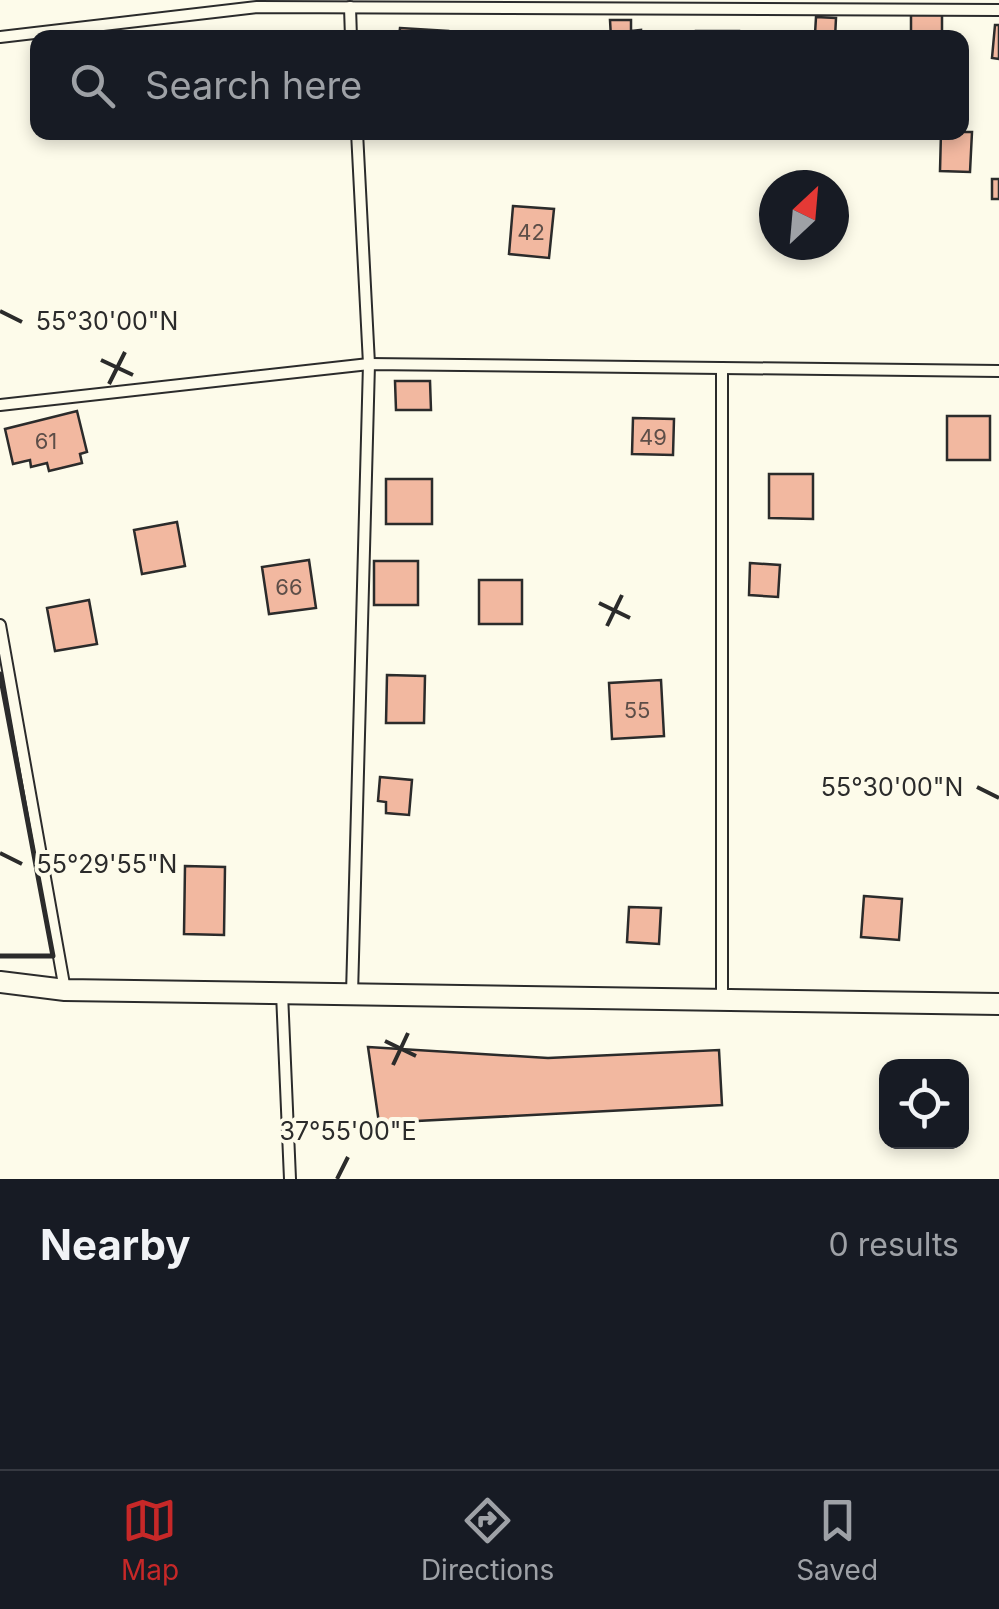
<!DOCTYPE html>
<meta charset="utf-8">
<style>
:root{--surface:#171b24;--page:#20242c;--text:#f1f3f6;--muted:#9ea1a6;--line:#363941;--accent:#c62828}
body{margin:0;font-family:Inter,sans-serif;background:var(--page);color:var(--text)}
.controls{position:absolute;right:30px;bottom:30px;display:grid;overflow:hidden;border-radius:20px;box-shadow:0 5px 15px #0003}
.controls button{width:90px;height:90px;display:grid;place-items:center;padding:0;border:0;border-bottom:2px solid var(--line);background:var(--surface);color:var(--text);font:50px sans-serif}
.compass{position:absolute;left:759px;top:170px;width:90px;height:90px;border-radius:50%;background:var(--surface);box-shadow:0 5px 15px #0003;rotate:26deg}
.list{margin:0;padding:0;list-style:none}
h2{display:flex;justify-content:space-between;align-items:center;height:130px;margin:0;padding:0 40px;font-size:42px}
h2 small{font-size:32px;font-weight:400;color:var(--muted)}
.icon{flex:none;width:55px;height:55px;fill:none;stroke:currentColor;stroke-width:2;stroke-linecap:round;stroke-linejoin:round}
.map{position:relative;flex:none;width:999px;height:1179px;overflow:hidden}
.search{position:absolute;background:var(--surface);box-shadow:0 5px 15px #0003;left:30px;right:30px;top:30px;height:110px;display:flex;align-items:center;gap:25px;box-sizing:border-box;padding:0 35px;border-radius:20px;color:var(--muted);font-size:38px}
.sheet{height:290px;background:var(--surface)}
nav{display:flex;justify-content:space-around;align-items:center;box-sizing:border-box;height:140px;border-top:2px solid var(--line);background:var(--surface);font-size:28px;color:var(--muted)}
nav a{display:grid;justify-items:center;gap:5px}
nav .on{color:var(--accent)}
.map>svg:first-child{display:block}
.building{fill:#f2b8a0;stroke:#2b2b2b;stroke-width:2.5}
.lines{fill:none;stroke-linecap:round;stroke-linejoin:round}
.lane-casing{stroke:#2b2b2b;stroke-width:14}
.street-casing{stroke:#2b2b2b;stroke-width:24}
.lane{stroke:#fdfbea;stroke-width:10}
.street{stroke:#fdfbea;stroke-width:20}
.wall{stroke:#2b2b2b;stroke-width:5}
.ticks{fill:none;stroke:#2b2b2b;stroke-width:4}
.labels{text-anchor:middle;dominant-baseline:central;stroke-width:8;stroke-linejoin:round;paint-order:stroke}
.number-label{font-size:22px;fill:#5d4e48}
.ticks-label{font-size:25px;text-anchor:middle;fill:#2b2b2b;stroke:#fdfbea;stroke-width:8;stroke-linejoin:round;paint-order:stroke}
</style>
<div class="map">
<svg width="999" height="1179" viewBox="0 0 999 1179">
<rect width="100%" height="100%" fill="#fdfbea"/>
<!-- building -->
<g class="building">
<rect x="911" y="15" width="31" height="23"/>
<polygon points="816,17 836,18 835,38 796,38 798,34 815,34"/>
<polygon points="610,20 631,20 631,31 641,30 641,38 611,38"/>
<polygon points="995,25 999,25 999,59 992,58"/>
<polygon points="400,28 448,31 447,38 394,38 399,37"/>
<rect x="696" y="31" width="43" height="7"/>
<polygon points="941,132 972,132 970,172 940,171"/>
<rect x="992" y="179" width="7" height="20"/>
<polygon points="513,206 554,209 549,258 509,254"/>
<polygon points="395,381 430,381 431,410 396,410"/>
<polygon points="77,411 87,452 80,454 82,463 49,471 47,463 31,467 30,460 13,464 5,429"/>
<rect x="947" y="416" width="43" height="44"/>
<polygon points="633,418 674,419 673,455 632,454"/>
<polygon points="769,474 813,474 813,519 769,518"/>
<rect x="386" y="479" width="46" height="45"/>
<polygon points="177,522 185,566 142,574 134,530"/>
<polygon points="309,560 316,608 269,614 262,567"/>
<rect x="374" y="561" width="44" height="44"/>
<polygon points="750,563 780,565 778,597 749,595"/>
<rect x="479" y="580" width="43" height="44"/>
<polygon points="89,600 97,644 55,651 47,608"/>
<polygon points="387,675 425,676 424,723 386,723"/>
<polygon points="661,680 664,736 612,739 609,683"/>
<polygon points="380,777 412,780 409,815 386,813 386,802 378,801"/>
<polygon points="185,866 225,867 224,935 184,934"/>
<polygon points="864,896 902,899 899,940 861,937"/>
<polygon points="629,907 661,908 659,944 627,942"/>
<polygon points="368,1047 548,1058 719,1050 722,1105 379,1123"/>
</g>
<g class="lines">
<defs>
<g id="lane">
<polyline points="350,7 351,38"/>
<polyline points="0,37 257,7 999,10"/>
<polyline points="0,405 369,364 999,371"/>
<polyline points="0,625 65,990"/>
<polyline points="282,993 290,1179"/>
<polyline points="352,994 369,364 357,132"/>
<polyline points="722,999 722,368"/>
</g>
<polyline id="street" points="0,982 65,990 999,1004"/>
</defs>
<!-- lane casing -->
<use href="#lane" class="lane-casing"/>
<!-- street casing -->
<use href="#street" class="street-casing"/>
<!-- lane -->
<use href="#lane" class="lane"/>
<!-- street -->
<use href="#street" class="street"/>
<!-- wall -->
<polyline class="wall" points="0,674 53,956 0,956"/>
</g>
<!-- ticks -->
<path class="ticks" d="M 0,311 L 22,322M 101,360 L 133,375M 109,384 L 125,352M 599,603 L 630,618M 607,626 L 622,595M 977,787 L 999,798M 0,853 L 22,864M 385,1041 L 416,1056M 393,1065 L 408,1033M 337,1179 L 348,1157"/>
<g class="labels">
<!-- number labels -->
<g class="number-label">
<text x="531" y="232">42</text>
<text x="653" y="437">49</text>
<text x="46" y="441">61</text>
<text x="289" y="587">66</text>
<text x="637" y="710">55</text>
</g>
</g>
<g class="ticks-label">
<text x="107" y="330">55°30'00"N</text>
<text x="892" y="796">55°30'00"N</text>
<text x="107" y="873">55°29'55"N</text>
<text x="348" y="1140">37°55'00"E</text>
</g>
</svg>
<div class="controls">
<button><svg class="icon" aria-label="locate" viewBox="0 0 24 24"><circle cx="12" cy="12" r="6"/><path d="M12 2v4M12 18v4M2 12h4M18 12h4"/></svg></button>
</div>
<svg class="compass" viewBox="-18 -18 36 36"><path d="M0-13l5 13h-10z" fill="#e53935"/><path d="M0 13l5-13h-10z" fill="#9ea1a6"/></svg>
<div class="search"><svg class="icon" aria-label="search" viewBox="0 0 24 24"><circle cx="10" cy="10" r="6"/><path d="M15 15l6 6"/></svg>Search here</div>
</div>
<section class="sheet">
<h2>Nearby<small>0 results</small></h2>
<ul class="list">
</ul>
</section>
<nav>
<a class="on"><svg class="icon" aria-label="map" viewBox="0 0 24 24"><path d="M3 6l6-2 6 2 6-2v14l-6 2-6-2-6 2zM9 4v14M15 6v14"/></svg>Map</a>
<a><svg class="icon" aria-label="directions" viewBox="0 0 24 24"><path d="M12 3l9 9-9 9-9-9zM9 14v-3h6M13 9l2 2-2 2"/></svg>Directions</a>
<a><svg class="icon" aria-label="saved" viewBox="0 0 24 24"><path d="M7 4h10v16l-5-4-5 4z"/></svg>Saved</a>
</nav>
